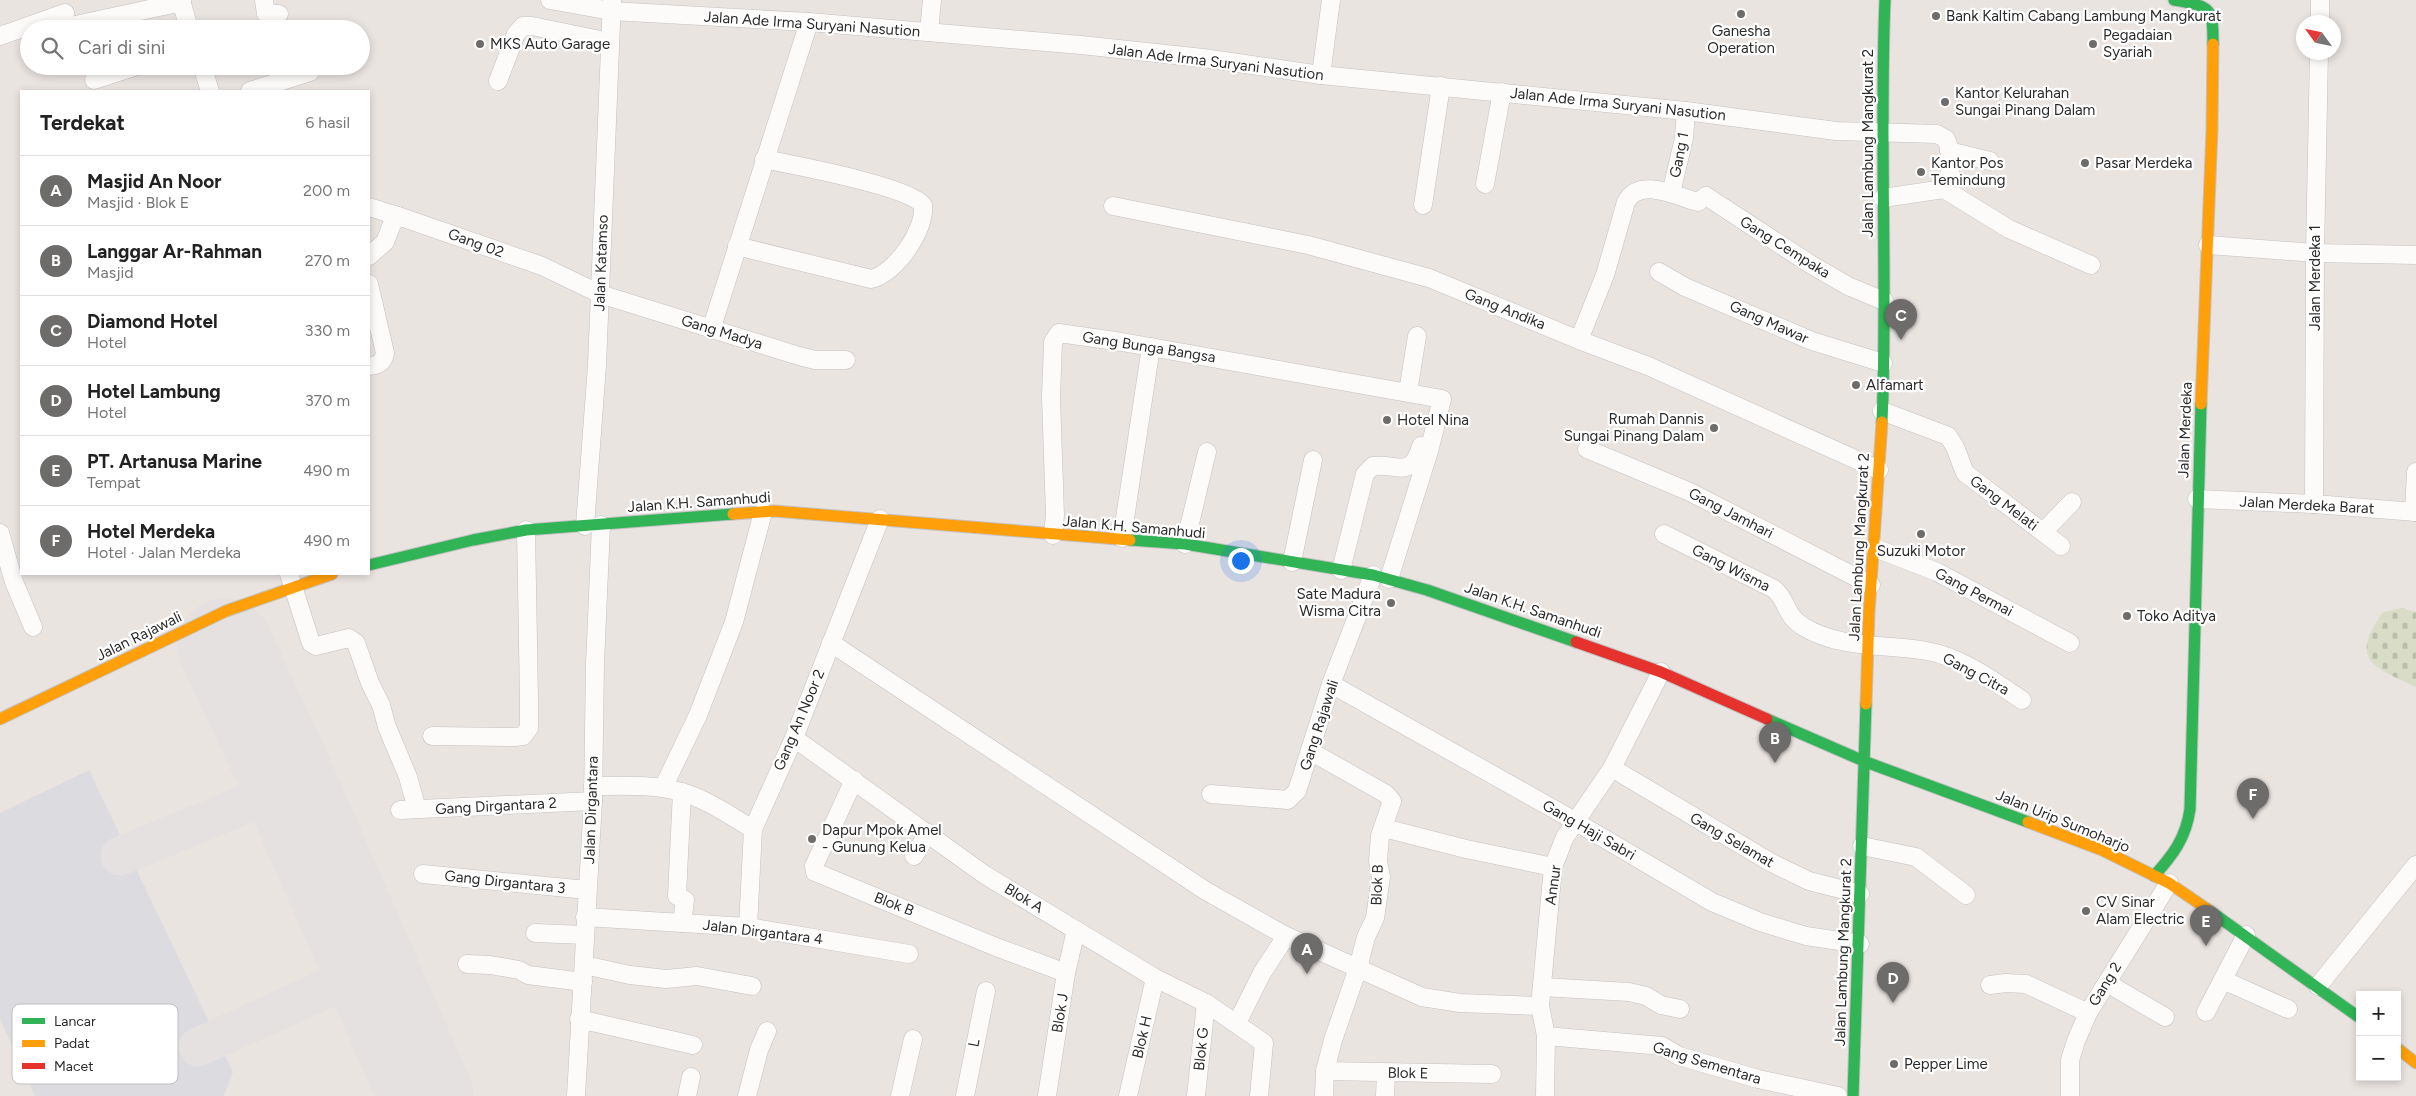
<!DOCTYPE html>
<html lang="id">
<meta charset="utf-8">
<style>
:root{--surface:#fff;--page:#f6f6f6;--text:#222;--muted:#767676;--line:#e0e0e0;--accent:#6e6c6b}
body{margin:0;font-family:Figtree,sans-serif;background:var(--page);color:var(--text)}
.controls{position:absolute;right:15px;bottom:15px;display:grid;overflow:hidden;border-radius:0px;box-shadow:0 2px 8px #0003}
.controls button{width:45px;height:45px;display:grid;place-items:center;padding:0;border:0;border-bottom:1px solid var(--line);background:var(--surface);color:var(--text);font:25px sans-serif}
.compass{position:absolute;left:2296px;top:15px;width:45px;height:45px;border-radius:50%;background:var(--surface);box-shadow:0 2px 8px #0003;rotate:303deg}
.you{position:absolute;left:1240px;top:560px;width:18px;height:18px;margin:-12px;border:4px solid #fff;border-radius:50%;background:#1a73e8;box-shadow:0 0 0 8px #1a73e833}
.badge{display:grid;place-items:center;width:32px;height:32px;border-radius:50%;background:var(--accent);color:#fff;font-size:16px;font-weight:700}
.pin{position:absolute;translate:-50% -41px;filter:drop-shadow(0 1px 2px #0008)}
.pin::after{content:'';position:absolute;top:26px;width:18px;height:15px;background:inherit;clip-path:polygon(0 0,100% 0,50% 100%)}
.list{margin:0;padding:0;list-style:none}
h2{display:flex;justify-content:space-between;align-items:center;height:65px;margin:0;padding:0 20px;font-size:21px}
h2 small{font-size:16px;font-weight:400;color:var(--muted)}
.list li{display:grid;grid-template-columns:32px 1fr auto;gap:15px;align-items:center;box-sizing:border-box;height:70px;padding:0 20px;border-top:1px solid var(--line)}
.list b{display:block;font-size:19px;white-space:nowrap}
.list p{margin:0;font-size:16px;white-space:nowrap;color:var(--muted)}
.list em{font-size:16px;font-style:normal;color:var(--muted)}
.icon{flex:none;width:28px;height:28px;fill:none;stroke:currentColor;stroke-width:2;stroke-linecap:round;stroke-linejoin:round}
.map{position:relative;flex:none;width:2416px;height:1096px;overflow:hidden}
.search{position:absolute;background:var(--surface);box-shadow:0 2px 8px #0003;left:20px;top:20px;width:350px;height:55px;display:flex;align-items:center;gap:12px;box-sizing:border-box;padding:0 18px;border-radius:28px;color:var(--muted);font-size:19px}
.panel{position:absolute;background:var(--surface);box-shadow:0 2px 8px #0003;left:20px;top:90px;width:350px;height:485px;border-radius:0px}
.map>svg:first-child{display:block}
.airport{fill:#dcdce0}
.cemetery{fill:url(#cemetery-stones)}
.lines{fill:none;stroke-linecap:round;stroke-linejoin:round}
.taxiway{stroke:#e4e1e0;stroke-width:39}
.runway{stroke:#e4e1e0;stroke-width:95}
.street-casing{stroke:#c3c1c2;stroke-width:19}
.fast-casing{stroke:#c3c1c2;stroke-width:13}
.slow-casing{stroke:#c3c1c2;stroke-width:13}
.jam-casing{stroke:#c3c1c2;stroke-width:13}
.street{stroke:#fcfbfa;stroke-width:18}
.fast{stroke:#30b455;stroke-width:11}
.slow{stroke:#ff9f0a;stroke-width:11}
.jam{stroke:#e5322d;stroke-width:11}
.poi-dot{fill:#6e6c6b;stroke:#fff;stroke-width:2}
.labels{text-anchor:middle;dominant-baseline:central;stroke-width:4.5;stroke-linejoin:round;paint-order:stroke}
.poi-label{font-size:15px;fill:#2b2b2b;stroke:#fff;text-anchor:start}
.street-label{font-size:15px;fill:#2b2b2b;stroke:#fff}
.key{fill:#fff;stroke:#bfbfbf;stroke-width:1}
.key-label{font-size:14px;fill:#2b2b2b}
</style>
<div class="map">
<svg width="2416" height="1096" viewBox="0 0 2416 1096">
<defs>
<pattern id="cemetery-stones" width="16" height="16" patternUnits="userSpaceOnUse" patternTransform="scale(1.25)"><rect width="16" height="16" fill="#d9ddc8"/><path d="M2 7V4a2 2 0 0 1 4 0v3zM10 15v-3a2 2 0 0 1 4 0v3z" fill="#babeac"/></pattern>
</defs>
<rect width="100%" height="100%" fill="#eae4e1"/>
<!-- airport -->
<polygon class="airport" points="89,770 233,1072 224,1096 35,1096 0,1019 0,813"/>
<!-- cemetery -->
<path class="cemetery" d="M 2402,608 L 2416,612 L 2416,687 C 2374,667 2348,661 2383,612 Z"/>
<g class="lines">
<!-- taxiway -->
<g class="taxiway">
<polyline points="266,796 277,783 280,763"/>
<polyline points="120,856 266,796 290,800 299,806"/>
<polyline points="341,982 354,979 382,996"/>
<polyline points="198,1047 341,982 352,965 353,930"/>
</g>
<!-- runway -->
<polyline class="runway" points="225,646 280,763 426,1096"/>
<defs>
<g id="street">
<polyline points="181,0 189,29"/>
<polyline points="264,0 266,14 279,14"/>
<path d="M 550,0 L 611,11 L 809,22 L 1081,45 L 1203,58 L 1321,75 L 1686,111 L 1836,131 L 1937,134 L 1946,139 C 1952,152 1953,177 1944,189 L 1883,198"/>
<polyline points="2320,22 2320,0"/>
<polyline points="71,26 182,2"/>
<polyline points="929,32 932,0"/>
<polyline points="0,36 65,13"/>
<polyline points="202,66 210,91"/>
<polyline points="1321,75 1331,0"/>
<polyline points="94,80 137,66"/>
<polyline points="498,81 516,34 523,26 532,26 610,42"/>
<polyline points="250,91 310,72"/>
<polyline points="1949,151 1990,161"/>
<polyline points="1485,184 1502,92"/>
<polyline points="1944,189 2009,229 2091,265"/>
<polyline points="1669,192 1672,189 1684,138 1686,111"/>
<polyline points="1423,205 1441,86"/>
<polyline points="1113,206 1308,245 1429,278 1579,340 1648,366 1879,470"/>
<polyline points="369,207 398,216"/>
<polyline points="2208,245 2315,253 2416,255"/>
<path d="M 737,246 L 871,279 C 895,274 926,230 923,205 C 908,186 793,165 764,159"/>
<polyline points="369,256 385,242 392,224 398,216 542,266 600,294 799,356 815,360 846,360"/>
<polyline points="1659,272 1685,287 1812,341 1883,363"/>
<path d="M 369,284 L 385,353 C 383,363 379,365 369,366"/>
<polyline points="711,330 809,22"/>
<path d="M 1579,340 L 1605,275 L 1626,202 C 1640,176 1677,197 1698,202 L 1706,196 L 1810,264 L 1848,286 L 1884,301"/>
<polyline points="1408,392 1417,336"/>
<polyline points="1882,411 1948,436 1955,447 1965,473 2061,546"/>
<polyline points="1587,449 1690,492 1871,585"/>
<polyline points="2197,499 2314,504 2416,512"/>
<polyline points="2314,504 2315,253 2319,52"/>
<polyline points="2414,512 2416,472"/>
<polyline points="585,526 597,365 612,0"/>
<polyline points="2043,532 2072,502"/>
<polyline points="0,533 14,582 33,627"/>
<path d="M 1664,534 L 1774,589 C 1789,602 1784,615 1804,627 C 1840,649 1887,644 1927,651 C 1961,657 1994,681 2022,700"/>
<polyline points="1053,535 1055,515 1051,397 1053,342 1059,333 1122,342 1442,399 1429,451 1389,579"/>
<polyline points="1122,538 1151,347"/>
<polyline points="1185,544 1207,452"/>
<polyline points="1875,548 1937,572 2070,643"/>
<polyline points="1292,562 1313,460"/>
<path d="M 1341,570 L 1365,474 L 1373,466 C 1399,463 1411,480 1421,446"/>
<polyline points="289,574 311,643 316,646 349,638 356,643 370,683 381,705 387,727 408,777 417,809"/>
<polyline points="831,643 1206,891 1286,936 1422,997 1460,1003 1540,1006"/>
<polyline points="1331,684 1559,812 1712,902 1760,922 1806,936 1860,944"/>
<polyline points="432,736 515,737 523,736 529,728 529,700 526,530"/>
<polyline points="794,738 985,875 1155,978 1206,1003 1264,1043 1259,1096"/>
<polyline points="1310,751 1386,794 1392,801 1380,836 1378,861 1381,877 1375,918 1366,937 1358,968 1333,1040 1325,1071 1324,1096"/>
<polyline points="1612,768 1770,862 1809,881 1860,894"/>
<polyline points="854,780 814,866 815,872 996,947 1066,973"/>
<path d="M 593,786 C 622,786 653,784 681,792 C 707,799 730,816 753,829"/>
<polyline points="663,788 698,715 734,622 763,512"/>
<polyline points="682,792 677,896 685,900 682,923"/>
<polyline points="1211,794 1288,800 1297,791 1331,684 1373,575"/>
<polyline points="400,810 593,801"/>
<polyline points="1384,828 1466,849 1553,867"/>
<polyline points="1862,846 1916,857 1966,895"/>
<polyline points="914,856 928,833"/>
<polyline points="423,874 587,890"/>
<polyline points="585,917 748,927 909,954"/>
<polyline points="748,927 753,829 794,738 880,519"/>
<polyline points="535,933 585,935"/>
<polyline points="467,964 490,965 519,970 528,975 583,982"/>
<polyline points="584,965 630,975 666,979 697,976 752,986"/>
<polyline points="2223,980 2288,1009"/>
<polyline points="2107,983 2165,1017"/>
<polyline points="1990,985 2006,983 2026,984 2088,1013"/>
<polyline points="2318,986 2416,865"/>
<polyline points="1542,987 1629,992 1646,996 1661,1005 1680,1009"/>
<polyline points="2206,1012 2246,935"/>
<polyline points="579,1019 693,1045"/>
<polyline points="1237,1023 1262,973 1286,936"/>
<polyline points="1546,1036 1662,1046 1679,1056 1758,1079 1838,1096"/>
<polyline points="1325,1071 1492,1074"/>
<polyline points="576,1096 593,801 595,664 601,525"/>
<polyline points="687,1096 691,1077"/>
<polyline points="747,1096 759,1050 767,1031"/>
<polyline points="900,1096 913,1039"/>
<polyline points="965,1096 986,991"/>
<polyline points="1047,1096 1066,973 1076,930"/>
<polyline points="1128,1096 1155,978"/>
<polyline points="1196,1096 1206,1003"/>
<polyline points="1385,1096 1386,1073"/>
<polyline points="1545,1096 1546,1036 1540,1006 1553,867 1565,837 1612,768 1661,672"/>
<polyline points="2070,1096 2070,1060 2076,1041 2088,1013 2169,883"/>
</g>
<g id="fast">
<path d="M 2174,0 C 2211,7 2213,6 2213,44"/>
<path d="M 1882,422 C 1888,281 1879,141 1885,0"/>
<polyline points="1130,540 1185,544 1373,575 1427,590 1576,642"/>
<polyline points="369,565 473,540 526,530 733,514"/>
<polyline points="1767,719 1866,762 2028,822"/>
<path d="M 2154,876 C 2173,855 2186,838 2190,809 L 2201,404"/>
<polyline points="2210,911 2360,1018"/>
<polyline points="1853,1096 1866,704"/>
</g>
<g id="slow">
<polyline points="2201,404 2212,129 2213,44"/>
<polyline points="733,514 774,511 1130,540"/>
<polyline points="1866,704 1869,613 1882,422"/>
<polyline points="0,719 226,611 332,574"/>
<polyline points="2028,822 2102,850 2169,883 2210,911"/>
<polyline points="2397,1048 2416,1063"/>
</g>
<polyline id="jam" points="1576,642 1661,672 1767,719"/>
</defs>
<!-- street casing -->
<use href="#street" class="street-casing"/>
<!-- fast casing -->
<use href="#fast" class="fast-casing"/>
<!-- slow casing -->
<use href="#slow" class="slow-casing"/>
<!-- jam casing -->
<use href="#jam" class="jam-casing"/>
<!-- street -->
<use href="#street" class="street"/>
<!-- fast -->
<use href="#fast" class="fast"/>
<!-- slow -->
<use href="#slow" class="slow"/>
<!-- jam -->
<use href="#jam" class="jam"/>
</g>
<!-- markers -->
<g class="poi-dot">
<circle cx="1741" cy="14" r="5"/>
<circle cx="1936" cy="16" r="5"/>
<circle cx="480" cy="44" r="5"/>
<circle cx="2093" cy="44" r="5"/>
<circle cx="1945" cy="102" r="5"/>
<circle cx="2085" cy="163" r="5"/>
<circle cx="1921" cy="172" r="5"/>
<circle cx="1856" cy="385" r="5"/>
<circle cx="1387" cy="420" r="5"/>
<circle cx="1714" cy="428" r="5"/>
<circle cx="1921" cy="534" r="5"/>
<circle cx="1391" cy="603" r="5"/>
<circle cx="2127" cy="616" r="5"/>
<circle cx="812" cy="839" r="5"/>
<circle cx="2086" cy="911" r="5"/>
<circle cx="1894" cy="1064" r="5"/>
</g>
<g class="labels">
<!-- poi labels -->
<g class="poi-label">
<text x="1946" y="16">Bank Kaltim Cabang Lambung Mangkurat</text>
<text x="1741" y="31" text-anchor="middle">Ganesha<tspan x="1741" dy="17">Operation</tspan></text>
<text x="2103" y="35">Pegadaian<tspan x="2103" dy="17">Syariah</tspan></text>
<text x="490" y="44">MKS Auto Garage</text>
<text x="1955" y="93">Kantor Kelurahan<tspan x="1955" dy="17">Sungai Pinang Dalam</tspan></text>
<text x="1931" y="163">Kantor Pos<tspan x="1931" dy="17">Temindung</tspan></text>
<text x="2095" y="163">Pasar Merdeka</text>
<text x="1866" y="385">Alfamart</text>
<text x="1704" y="419" text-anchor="end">Rumah Dannis<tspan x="1704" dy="17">Sungai Pinang Dalam</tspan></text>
<text x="1397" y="420">Hotel Nina</text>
<text x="1921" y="551" text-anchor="middle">Suzuki Motor</text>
<text x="1381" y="594" text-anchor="end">Sate Madura<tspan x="1381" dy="17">Wisma Citra</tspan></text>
<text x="2137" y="616">Toko Aditya</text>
<text x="822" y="830">Dapur Mpok Amel<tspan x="822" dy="17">- Gunung Kelua</tspan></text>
<text x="2096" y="902">CV Sinar<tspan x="2096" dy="17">Alam Electric</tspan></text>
<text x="1904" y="1064">Pepper Lime</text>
</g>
<!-- street labels -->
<g class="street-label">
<text transform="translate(812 24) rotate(4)">Jalan Ade Irma Suryani Nasution</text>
<text transform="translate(1216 62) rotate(7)">Jalan Ade Irma Suryani Nasution</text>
<text transform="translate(1618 104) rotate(6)">Jalan Ade Irma Suryani Nasution</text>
<text transform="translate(1868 143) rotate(-90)">Jalan Lambung Mangkurat 2</text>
<text transform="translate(1679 155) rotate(-79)">Gang 1</text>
<text transform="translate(476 243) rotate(20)">Gang 02</text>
<text transform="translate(1785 247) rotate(32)">Gang Cempaka</text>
<text transform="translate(601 263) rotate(-88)">Jalan Katamso</text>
<text transform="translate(2315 278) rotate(-90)">Jalan Merdeka 1</text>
<text transform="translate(1505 309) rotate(22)">Gang Andika</text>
<text transform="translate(1769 322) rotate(24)">Gang Mawar</text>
<text transform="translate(722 332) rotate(17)">Gang Madya</text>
<text transform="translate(1149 347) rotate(9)">Gang Bunga Bangsa</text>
<text transform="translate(2185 430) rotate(-88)">Jalan Merdeka</text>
<text transform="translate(699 502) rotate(-4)">Jalan K.H. Samanhudi</text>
<text transform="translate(2004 503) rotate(37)">Gang Melati</text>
<text transform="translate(2307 505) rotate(3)">Jalan Merdeka Barat</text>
<text transform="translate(1731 513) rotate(27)">Gang Jamhari</text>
<text transform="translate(1134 527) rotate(5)">Jalan K.H. Samanhudi</text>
<text transform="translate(1859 547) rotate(-87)">Jalan Lambung Mangkurat 2</text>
<text transform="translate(1731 568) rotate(27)">Gang Wisma</text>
<text transform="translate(1974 592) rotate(28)">Gang Permai</text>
<text transform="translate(1533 610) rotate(19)">Jalan K.H. Samanhudi</text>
<text transform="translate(139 636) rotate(-26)">Jalan Rajawali</text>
<text transform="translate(1976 674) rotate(28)">Gang Citra</text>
<text transform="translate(799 720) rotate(-67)">Gang An Noor 2</text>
<text transform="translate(1319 725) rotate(-72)">Gang Rajawali</text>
<text transform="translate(496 806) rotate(-3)">Gang Dirgantara 2</text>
<text transform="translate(591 810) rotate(-88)">Jalan Dirgantara</text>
<text transform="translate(2063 821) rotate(22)">Jalan Urip Sumoharjo</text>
<text transform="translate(1589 830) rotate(30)">Gang Haji Sabri</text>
<text transform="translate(1732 840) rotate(30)">Gang Selamat</text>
<text transform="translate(505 882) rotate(6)">Gang Dirgantara 3</text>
<text transform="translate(1377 885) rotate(-88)">Blok B</text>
<text transform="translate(1553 885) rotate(-82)">Annur</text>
<text transform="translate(1024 898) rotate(31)">Blok A</text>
<text transform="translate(894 904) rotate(21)">Blok B</text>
<text transform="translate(763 932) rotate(7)">Jalan Dirgantara 4</text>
<text transform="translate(1843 952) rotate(-88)">Jalan Lambung Mangkurat 2</text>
<text transform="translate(2105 984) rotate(-58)">Gang 2</text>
<text transform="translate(1060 1013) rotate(-81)">Blok J</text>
<text transform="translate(1142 1037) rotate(-77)">Blok H</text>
<text transform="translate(974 1043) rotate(-80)">L</text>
<text transform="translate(1201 1049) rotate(-84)">Blok G</text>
<text transform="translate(1707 1063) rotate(17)">Gang Sementara</text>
<text transform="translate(1408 1073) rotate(1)">Blok E</text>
</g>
</g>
<!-- legend -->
<rect x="12" y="1004" width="166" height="80" rx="8" class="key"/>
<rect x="22" y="1018" width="23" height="6" fill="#30b455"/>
<rect x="22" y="1040" width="23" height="7" fill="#ff9f0a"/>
<rect x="22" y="1063" width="23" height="6" fill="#e5322d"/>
<g class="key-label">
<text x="54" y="1026">Lancar</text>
<text x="54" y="1048">Padat</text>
<text x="54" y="1071">Macet</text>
</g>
</svg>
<div class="controls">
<button>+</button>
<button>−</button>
</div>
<svg class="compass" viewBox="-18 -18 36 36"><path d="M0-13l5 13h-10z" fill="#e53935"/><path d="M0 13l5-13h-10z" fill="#767676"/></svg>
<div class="you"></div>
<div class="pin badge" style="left:1307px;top:974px">A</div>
<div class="pin badge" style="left:1775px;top:763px">B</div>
<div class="pin badge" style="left:1901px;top:340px">C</div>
<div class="pin badge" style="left:1893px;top:1003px">D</div>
<div class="pin badge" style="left:2206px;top:946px">E</div>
<div class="pin badge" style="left:2253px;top:819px">F</div>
<div class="search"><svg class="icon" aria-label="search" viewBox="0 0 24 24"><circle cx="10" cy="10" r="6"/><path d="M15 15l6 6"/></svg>Cari di sini</div>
<section class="panel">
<h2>Terdekat<small>6 hasil</small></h2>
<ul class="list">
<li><span class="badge">A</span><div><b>Masjid An Noor</b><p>Masjid · Blok E</p></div><em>200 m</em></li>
<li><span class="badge">B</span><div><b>Langgar Ar-Rahman</b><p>Masjid</p></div><em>270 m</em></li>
<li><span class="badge">C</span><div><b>Diamond Hotel</b><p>Hotel</p></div><em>330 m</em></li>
<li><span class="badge">D</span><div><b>Hotel Lambung</b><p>Hotel</p></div><em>370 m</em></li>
<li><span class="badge">E</span><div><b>PT. Artanusa Marine</b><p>Tempat</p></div><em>490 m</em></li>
<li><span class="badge">F</span><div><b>Hotel Merdeka</b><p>Hotel · Jalan Merdeka</p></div><em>490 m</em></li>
</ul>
</section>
</div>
